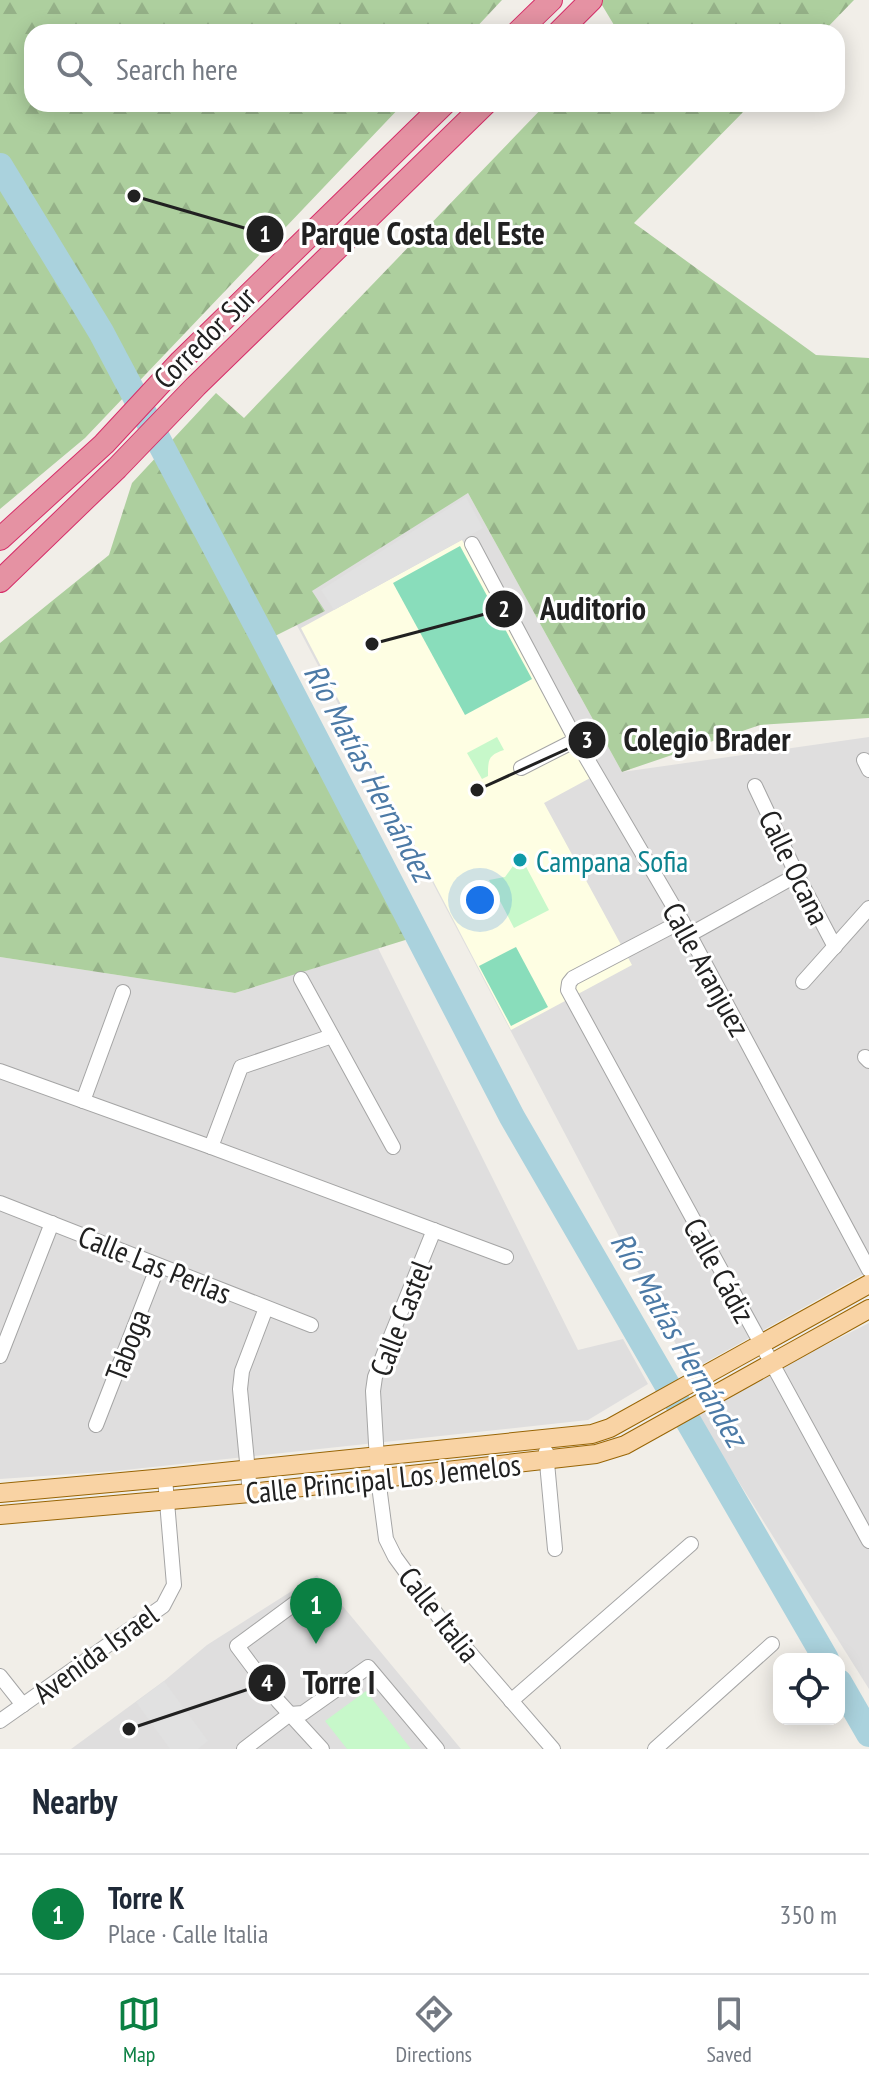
<!DOCTYPE html>
<meta charset="utf-8">
<style>
:root{--surface:#fff;--page:#f2f2f3;--text:#1f2937;--muted:#747a83;--line:#e0e1e3;--accent:#0b8043}
body{margin:0;font-family:"PT Sans Narrow",sans-serif;background:var(--page);color:var(--text)}
.controls{position:absolute;right:24px;bottom:24px;display:grid;overflow:hidden;border-radius:16px;box-shadow:0 4px 20px #0003}
.controls button{width:72px;height:72px;display:grid;place-items:center;padding:0;border:0;border-bottom:2px solid var(--line);background:var(--surface);color:var(--text);font:40px sans-serif}
.you{position:absolute;left:480px;top:900px;width:28px;height:28px;margin:-20px;border:6px solid #fff;border-radius:50%;background:#1a73e8;box-shadow:0 0 0 12px #1a73e833}
.badge{display:grid;place-items:center;width:52px;height:52px;border-radius:50%;background:var(--accent);color:#fff;font-size:26px;font-weight:700}
.pin{position:absolute;translate:-50% -66px;filter:drop-shadow(0 2px 4px #0008)}
.pin::after{content:'';position:absolute;top:42px;width:28px;height:24px;background:inherit;clip-path:polygon(0 0,100% 0,50% 100%)}
.list{margin:0;padding:0;list-style:none}
h2{display:flex;justify-content:space-between;align-items:center;height:104px;margin:0;padding:0 32px;font-size:34px}
h2 small{font-size:26px;font-weight:400;color:var(--muted)}
.list li{display:grid;grid-template-columns:52px 1fr auto;gap:24px;align-items:center;box-sizing:border-box;height:120px;padding:0 32px;border-top:2px solid var(--line)}
.list b{display:block;font-size:30px;white-space:nowrap}
.list p{margin:0;font-size:26px;white-space:nowrap;color:var(--muted)}
.list em{font-size:26px;font-style:normal;color:var(--muted)}
.icon{flex:none;width:44px;height:44px;fill:none;stroke:currentColor;stroke-width:2;stroke-linecap:round;stroke-linejoin:round}
.map{position:relative;flex:none;width:869px;height:1749px;overflow:hidden}
.search{position:absolute;background:var(--surface);box-shadow:0 4px 20px #0003;left:24px;right:24px;top:24px;height:88px;display:flex;align-items:center;gap:20px;box-sizing:border-box;padding:0 28px;border-radius:24px;color:var(--muted);font-size:30px}
.sheet{height:224px;background:var(--surface)}
nav{display:flex;justify-content:space-around;align-items:center;box-sizing:border-box;height:112px;border-top:2px solid var(--line);background:var(--surface);font-size:22px;color:var(--muted)}
nav a{display:grid;justify-items:center;gap:4px}
nav .on{color:var(--accent)}
.map>svg:first-child{display:block}
.residential{fill:#dfdede}
.education{fill:#fefee3}
.forest{fill:url(#forest-firs)}
.park{fill:#c7f8ca}
.pitch{fill:#89ddbb}
.parking{fill:#e1e1e1}
.lines{fill:none;stroke-linecap:round;stroke-linejoin:round}
.river{stroke:#aad2dd;stroke-width:26}
.minor-casing{stroke:#a5a5a5;stroke-width:16}
.major-casing{stroke:#986505;stroke-width:20}
.highway-casing{stroke:#d62d69;stroke-width:24}
.minor{stroke:#fff;stroke-width:14}
.major{stroke:#f9d3a4;stroke-width:18}
.highway{stroke:#e592a3;stroke-width:22}
.culture-dot{fill:#0f9aa8;stroke:#fff;stroke-width:3}
.labels{text-anchor:middle;dominant-baseline:central;stroke-width:6;stroke-linejoin:round;paint-order:stroke}
.street-label{font-size:30px;fill:#212121;stroke:#fff}
.culture-label{font-size:30px;fill:#0d838f;stroke:#fff;text-anchor:start}
.water-label{font-size:32px;font-style:italic;fill:#4c7aa6;stroke:#fff}
.leader{fill:none;stroke:#212121;stroke-width:3}
.callout-dot{fill:#212121;stroke:#fff;stroke-width:3}
.mark-label{font-size:24px;text-anchor:middle;font-weight:bold;fill:#fff}
.callout-label{font-size:32px;text-anchor:middle;font-weight:bold;fill:#212121;stroke:#fff;stroke-width:6;stroke-linejoin:round;paint-order:stroke}
</style>
<div class="map">
<svg width="869" height="1749" viewBox="0 0 869 1749">
<defs>
<pattern id="forest-firs" width="22" height="20" patternUnits="userSpaceOnUse" patternTransform="scale(2)"><rect width="22" height="20" fill="#adcf9e"/><path d="M5 1l3.5 6h-7zM16 11l3.5 6h-7z" fill="#95b188"/></pattern>
</defs>
<rect width="100%" height="100%" fill="#f1eee8"/>
<!-- residential -->
<g class="residential">
<polygon points="468,493 622,772 869,737 869,1271 690,1371 282,597"/>
<polygon points="378,948 578,1350 623,1339 648,1384 588,1420 116,1471 0,1479 0,957 235,993"/>
<polygon points="869,1323 869,1689 696,1414 792,1362"/>
<polygon points="317,1575 461,1749 71,1749 164,1681 207,1645"/>
</g>
<!-- education -->
<polygon class="education" points="462,540 592,777 544,803 632,965 511,1030 301,628"/>
<!-- forest -->
<g class="forest">
<polygon points="0,0 502,0 472,32 32,32 32,104 403,104 85,438 0,509"/>
<polygon points="599,0 854,0 823,32 615,32 617,30"/>
<polygon points="546,104 751,104 634,223 816,355 869,358 869,718 760,725 622,772 468,493 312,591 325,611 261,643 415,937 235,993 0,957 0,643 109,555 132,483 216,393 244,418"/>
</g>
<!-- park -->
<g class="park">
<path d="M 497,737 L 504,750 C 488,755 488,760 488,776 L 482,779 L 467,753 Z"/>
<polygon points="523,861 549,910 514,928 489,880 505,877 513,866"/>
<polygon points="366,1691 411,1749 347,1749 325,1721"/>
</g>
<!-- pitch -->
<g class="pitch">
<polygon points="460,546 532,679 465,715 393,583"/>
<polygon points="516,947 548,1007 511,1026 479,966"/>
</g>
<!-- parking -->
<g class="parking">
<polygon points="466,497 483,528 334,610 321,590"/>
<polygon points="164,1681 208,1741 198,1749 170,1749 136,1702"/>
</g>
<g class="lines">
<!-- river -->
<g class="river">
<polyline points="0,166 101,332 267,645 512,1117 826,1659"/>
<polyline points="839,1682 869,1734"/>
</g>
<defs>
<g id="minor">
<polyline points="472,544 576,740 682,921 869,1270"/>
<polyline points="864,760 869,770"/>
<polyline points="521,768 576,740"/>
<polyline points="755,786 797,875 835,947"/>
<polyline points="682,921 573,978 569,983 568,990 869,1541"/>
<polyline points="689,935 797,875"/>
<polyline points="301,979 393,1147"/>
<polyline points="803,982 869,908"/>
<polyline points="865,1057 869,1061"/>
<polyline points="0,1071 211,1147 506,1257"/>
<polyline points="83,1101 123,992"/>
<polyline points="211,1147 241,1067 332,1036"/>
<polyline points="0,1203 311,1325"/>
<polyline points="434,1230 387,1346 375,1377 373,1391 378,1478 386,1539 395,1557 438,1616 553,1749"/>
<polyline points="0,1356 52,1223"/>
<polyline points="96,1425 158,1266"/>
<polyline points="546,1452 555,1549"/>
<polyline points="250,1493 240,1389 242,1371 266,1308"/>
<polyline points="317,1587 237,1646 278,1701 322,1749"/>
<polyline points="0,1676 23,1705"/>
<polyline points="511,1701 691,1544"/>
<polyline points="0,1721 163,1606 174,1585 165,1478"/>
<polyline points="244,1749 290,1714 303,1713 368,1667 437,1749"/>
<polyline points="655,1749 772,1644"/>
</g>
<g id="major">
<polyline points="0,1493 165,1478 592,1434 610,1428 869,1284"/>
<polyline points="0,1515 250,1493 596,1454 625,1445 869,1309"/>
</g>
<g id="highway">
<polyline points="518,32 551,0"/>
<polyline points="559,32 591,0"/>
<polyline points="0,539 104,444 181,361 444,104"/>
<polyline points="0,581 117,468 196,386 485,104"/>
</g>
</defs>
<!-- minor casing -->
<use href="#minor" class="minor-casing"/>
<!-- major casing -->
<use href="#major" class="major-casing"/>
<!-- highway casing -->
<use href="#highway" class="highway-casing"/>
<!-- minor -->
<use href="#minor" class="minor"/>
<!-- major -->
<use href="#major" class="major"/>
<!-- highway -->
<use href="#highway" class="highway"/>
</g>
<!-- markers -->
<circle class="culture-dot" cx="520" cy="860" r="8"/>
<g class="labels">
<!-- street labels -->
<g class="street-label">
<text transform="translate(204 337) rotate(-45)">Corredor Sur</text>
<text transform="translate(795 867) rotate(64)">Calle Ocana</text>
<text transform="translate(707 969) rotate(61)">Calle Aranjuez</text>
<text transform="translate(155 1264) rotate(22)">Calle Las Perlas</text>
<text transform="translate(720 1270) rotate(61)">Calle Cádiz</text>
<text transform="translate(400 1318) rotate(-69)">Calle Castel</text>
<text transform="translate(127 1345) rotate(-69)">Taboga</text>
<text transform="translate(383 1478) rotate(-6)">Calle Principal Los Jemelos</text>
<text transform="translate(440 1614) rotate(52)">Calle Italia</text>
<text transform="translate(95 1653) rotate(-36)">Avenida Israel</text>
</g>
<!-- culture labels -->
<g class="culture-label">
<text x="536" y="860">Campana Sofia</text>
</g>
<!-- water labels -->
<g class="water-label">
<text transform="translate(370 772) rotate(62)">Río Matías Hernández</text>
<text transform="translate(680 1339) rotate(60)">Río Matías Hernández</text>
</g>
</g>
<!-- callouts -->
<path class="leader" d="M134 196L265 234M372 644L504 609M477 790L587 740M129 1729L267 1683"/>
<g class="callout-dot">
<circle cx="134" cy="196" r="8"/>
<circle cx="372" cy="644" r="8"/>
<circle cx="477" cy="790" r="8"/>
<circle cx="129" cy="1729" r="8"/>
<circle cx="265" cy="234" r="20"/>
<circle cx="504" cy="609" r="20"/>
<circle cx="587" cy="740" r="20"/>
<circle cx="267" cy="1683" r="20"/>
</g>
<g class="mark-label">
<text x="265" y="242">1</text>
<text x="504" y="617">2</text>
<text x="587" y="748">3</text>
<text x="267" y="1691">4</text>
</g>
<g class="callout-label">
<text x="423" y="245">Parque Costa del Este</text>
<text x="593" y="620">Auditorio</text>
<text x="707" y="751">Colegio Brader</text>
<text x="339" y="1694">Torre I</text>
</g>
</svg>
<div class="controls">
<button><svg class="icon" aria-label="locate" viewBox="0 0 24 24"><circle cx="12" cy="12" r="6"/><path d="M12 2v4M12 18v4M2 12h4M18 12h4"/></svg></button>
</div>
<div class="you"></div>
<div class="pin badge" style="left:316px;top:1644px">1</div>
<div class="search"><svg class="icon" aria-label="search" viewBox="0 0 24 24"><circle cx="10" cy="10" r="6"/><path d="M15 15l6 6"/></svg>Search here</div>
</div>
<section class="sheet">
<h2>Nearby<small></small></h2>
<ul class="list">
<li><span class="badge">1</span><div><b>Torre K</b><p>Place · Calle Italia</p></div><em>350 m</em></li>
</ul>
</section>
<nav>
<a class="on"><svg class="icon" aria-label="map" viewBox="0 0 24 24"><path d="M3 6l6-2 6 2 6-2v14l-6 2-6-2-6 2zM9 4v14M15 6v14"/></svg>Map</a>
<a><svg class="icon" aria-label="directions" viewBox="0 0 24 24"><path d="M12 3l9 9-9 9-9-9zM9 14v-3h6M13 9l2 2-2 2"/></svg>Directions</a>
<a><svg class="icon" aria-label="saved" viewBox="0 0 24 24"><path d="M7 4h10v16l-5-4-5 4z"/></svg>Saved</a>
</nav>
